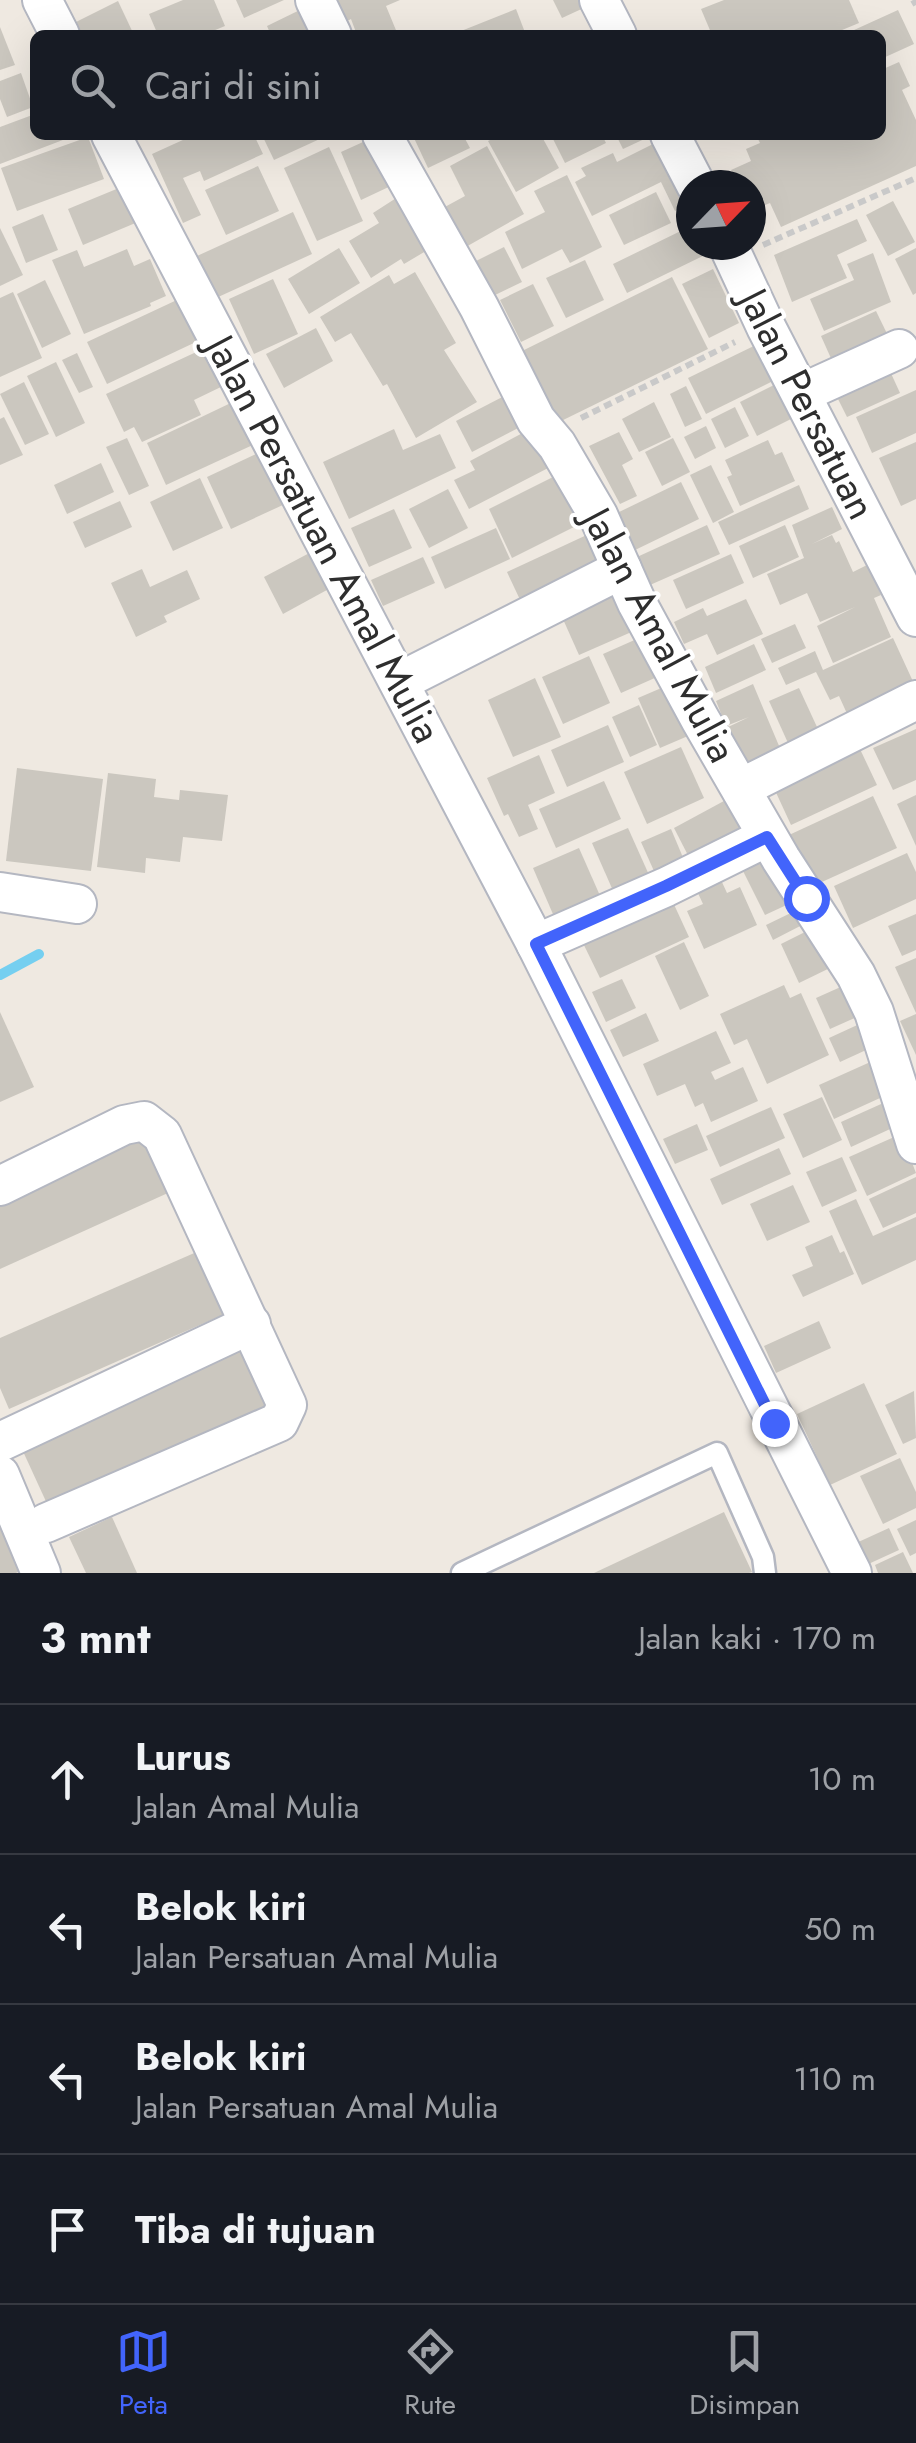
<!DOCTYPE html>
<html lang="id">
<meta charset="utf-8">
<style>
:root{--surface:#171b24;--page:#20242c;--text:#f1f3f6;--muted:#9ea1a6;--line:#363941;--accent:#4264fb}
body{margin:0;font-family:Jost,sans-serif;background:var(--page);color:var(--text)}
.compass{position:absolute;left:676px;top:170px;width:90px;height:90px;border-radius:50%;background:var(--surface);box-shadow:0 10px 40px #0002;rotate:65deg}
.stop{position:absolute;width:30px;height:30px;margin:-22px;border:8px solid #4264fb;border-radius:50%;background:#fff}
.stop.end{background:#4264fb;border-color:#fff;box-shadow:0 2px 10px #0008}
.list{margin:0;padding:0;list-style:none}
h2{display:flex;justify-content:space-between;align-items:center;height:130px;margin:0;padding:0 40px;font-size:42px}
h2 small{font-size:32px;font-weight:400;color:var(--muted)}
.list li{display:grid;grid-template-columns:65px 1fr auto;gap:30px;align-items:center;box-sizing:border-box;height:150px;padding:0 40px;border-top:2px solid var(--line)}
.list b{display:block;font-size:38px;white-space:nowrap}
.list p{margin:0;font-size:32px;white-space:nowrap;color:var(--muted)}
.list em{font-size:32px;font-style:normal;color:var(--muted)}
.icon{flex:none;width:55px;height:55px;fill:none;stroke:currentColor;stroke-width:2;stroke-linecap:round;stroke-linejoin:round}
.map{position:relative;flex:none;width:916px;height:1573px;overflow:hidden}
.search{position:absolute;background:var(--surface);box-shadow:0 10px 40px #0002;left:30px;right:30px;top:30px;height:110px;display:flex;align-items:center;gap:25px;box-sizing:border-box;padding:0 35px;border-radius:15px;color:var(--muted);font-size:38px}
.sheet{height:730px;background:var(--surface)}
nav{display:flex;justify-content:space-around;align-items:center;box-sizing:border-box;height:140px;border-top:2px solid var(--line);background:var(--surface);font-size:28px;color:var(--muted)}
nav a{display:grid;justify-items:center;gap:5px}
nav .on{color:var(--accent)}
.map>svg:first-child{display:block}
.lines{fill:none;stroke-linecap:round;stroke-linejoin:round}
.stream{stroke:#75cff0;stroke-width:10}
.building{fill:#cbc7bf}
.service-casing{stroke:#b4b7c1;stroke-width:25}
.minor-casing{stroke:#b4b7c1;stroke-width:42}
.path{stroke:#c9c9c9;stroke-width:6;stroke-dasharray:8 5;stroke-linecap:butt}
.service{stroke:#fff;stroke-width:20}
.minor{stroke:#fff;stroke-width:38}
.route{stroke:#4264fb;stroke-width:12}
.labels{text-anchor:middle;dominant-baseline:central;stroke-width:8;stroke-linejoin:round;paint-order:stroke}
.street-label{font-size:40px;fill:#2e2e2e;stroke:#fff}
</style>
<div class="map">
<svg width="916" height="1573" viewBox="0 0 916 1573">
<rect width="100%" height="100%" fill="#efe9e1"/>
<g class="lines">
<!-- stream -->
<polyline class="stream" points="0,975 39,954"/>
</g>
<!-- building -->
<g class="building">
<polygon points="183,0 214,0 225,26 203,35 158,35 149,14"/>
<polygon points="236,0 284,0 244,18"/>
<polygon points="337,0 400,0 386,6 398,35 357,35 351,19 345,22"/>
<polygon points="553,0 585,0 588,6 562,18"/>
<polygon points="724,0 849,0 859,23 830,35 712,35 701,9"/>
<polygon points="118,1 134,35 80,35 74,23"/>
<polygon points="308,6 322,35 271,35 267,26"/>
<polygon points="516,9 526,35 451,35"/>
<polygon points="898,10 914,44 881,59 881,35 843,35"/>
<polygon points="0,27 15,65 0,70"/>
<polygon points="899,62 910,86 902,90 916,120 916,166 781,227 770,203 751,211 751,185 738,185 731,170 751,161 746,149 760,143 756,135 881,135 881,70"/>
<polygon points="21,73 33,107 7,117 0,99 0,81"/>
<polygon points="35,114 35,135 76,135 0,164 0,127"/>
<polygon points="184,135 254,135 263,154 204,181 200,171 183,178 201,215 183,223 152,154 185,139"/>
<polygon points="262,135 321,135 322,138 274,160"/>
<polygon points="422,135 463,135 470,148 428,168 414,138"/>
<polygon points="500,135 541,135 559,168 516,192 488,141"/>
<polygon points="551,135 602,135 606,143 565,163"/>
<polygon points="616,135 653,135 623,149"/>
<polygon points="88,137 104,179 17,211 1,168"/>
<polygon points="374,137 395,184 361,200 341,152"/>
<polygon points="661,140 691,193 691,202 675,211 661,182 592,216 575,182 586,176 581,168 613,153 617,162"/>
<polygon points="487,146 524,214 464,248 443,208 465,196 450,166"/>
<polygon points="329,147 363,221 317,241 284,168"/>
<polygon points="258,166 279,211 226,235 205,190"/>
<polygon points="567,175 602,247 570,263 562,249 522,269 505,232 545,212 534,191"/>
<polygon points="131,183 145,219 83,245 68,209"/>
<polygon points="656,192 671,223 624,245 609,215"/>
<polygon points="404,193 436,245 404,264 401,259 371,278 349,241 379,223 373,213"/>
<polygon points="893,201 915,242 888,256 866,215"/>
<polygon points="293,212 312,254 216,298 197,256"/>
<polygon points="43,214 58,250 26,263 12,227"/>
<polygon points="857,219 867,241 837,255 847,278 792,302 774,255"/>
<polygon points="691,226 691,245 706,245 709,253 627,293 613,264"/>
<polygon points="0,228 23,275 0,286"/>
<polygon points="504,247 522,282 491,297 474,262"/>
<polygon points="339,248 360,283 309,314 288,279"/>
<polygon points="916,248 916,293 913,295 895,259"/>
<polygon points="127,249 134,266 150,259 166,296 150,303 151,306 84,334 52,260 77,250 84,267"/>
<polygon points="873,253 891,302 824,331 810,299 854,280 847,264"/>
<polygon points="585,260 604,300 566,318 546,278"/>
<polygon points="713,269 739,323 709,338 682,284"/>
<polygon points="415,272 456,343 444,350 477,402 416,438 387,384 383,386 351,333 335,342 320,317 389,275 394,284"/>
<polygon points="672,277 708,349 555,424 520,352"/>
<polygon points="273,279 298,334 254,354 229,299"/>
<polygon points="45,280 71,334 42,348 17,294"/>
<polygon points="533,284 554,326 521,342 500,300"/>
<polygon points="13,292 42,358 0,377 0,298"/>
<polygon points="179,299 198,341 107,384 87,342"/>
<polygon points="876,311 894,348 838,374 821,336"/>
<polygon points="316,328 333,361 284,388 266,354"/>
<polygon points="762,342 779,378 706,414 688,378"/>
<polygon points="207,347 225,385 194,400 201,415 142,442 134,427 124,432 106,394"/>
<polygon points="77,353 93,387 79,393 62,360"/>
<polygon points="56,362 85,423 56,437 27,376"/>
<polygon points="889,369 900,393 847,417 835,393"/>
<polygon points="782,381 799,415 757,436 740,402"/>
<polygon points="24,382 49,434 25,445 0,394"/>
<polygon points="686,386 702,419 685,427 670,394"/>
<polygon points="916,390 916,433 872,453 856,417"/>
<polygon points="510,393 526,424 472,452 456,421"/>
<polygon points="237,400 257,443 166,485 147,443"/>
<polygon points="654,402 671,437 639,452 622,419"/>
<polygon points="735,407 749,436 725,448 711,419"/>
<polygon points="4,417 23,455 0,465 0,419"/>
<polygon points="706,426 716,448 695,459 684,437"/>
<polygon points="532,428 552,466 469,509 454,480 475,470 470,461"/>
<polygon points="394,429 403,450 440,434 456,468 349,519 323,462"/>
<polygon points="619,432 633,459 622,465 637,496 620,504 589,446"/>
<polygon points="127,438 149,486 129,495 106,447"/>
<polygon points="673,438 690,472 662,486 645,452"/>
<polygon points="768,440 775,455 782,452 795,481 740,506 727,477 732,475 725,460"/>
<polygon points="916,442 916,499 901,506 879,458"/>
<polygon points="260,452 285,504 231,529 207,477"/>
<polygon points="101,463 114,492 67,514 54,485"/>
<polygon points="711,465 734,512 713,523 690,475"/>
<polygon points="569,469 594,517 512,558 489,509"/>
<polygon points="200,478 223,528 173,551 150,502"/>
<polygon points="681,482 699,519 633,551 615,514"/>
<polygon points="799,485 809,509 729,545 718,522"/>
<polygon points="448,489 468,528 429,548 409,509"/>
<polygon points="120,501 132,527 85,548 73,522"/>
<polygon points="832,507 842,529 812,544 832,535 836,543 839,541 853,572 867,565 881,595 874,598 891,637 833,663 817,626 855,607 820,622 807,593 780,605 767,574 804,558 792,525"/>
<polygon points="394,509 412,548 369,567 351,528"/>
<polygon points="707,525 720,554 650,585 637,557"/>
<polygon points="785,525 799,557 753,578 739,546"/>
<polygon points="496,528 510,559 445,589 431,557"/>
<polygon points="591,533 607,567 523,606 507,572"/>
<polygon points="317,549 336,585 283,614 264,577"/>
<polygon points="731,554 744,583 686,609 673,580"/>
<polygon points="423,557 435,583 383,606 371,580"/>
<polygon points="142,569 150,587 187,570 200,599 164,616 167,622 136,637 111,583"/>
<polygon points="614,582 636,630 579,655 558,608"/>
<polygon points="746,599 763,634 717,655 707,634 684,644 674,622 703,608 707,616"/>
<polygon points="795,624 806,648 772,663 761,639"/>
<polygon points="648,634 666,673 621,693 603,654"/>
<polygon points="893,638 916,688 854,729 839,696 830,700 816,672 786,685 778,668 815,651 823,670"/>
<polygon points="754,644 766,670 716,693 705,667"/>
<polygon points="589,656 610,703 563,724 542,677"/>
<polygon points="535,678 561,737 513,757 488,700"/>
<polygon points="673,683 695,733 660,748 638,698"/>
<polygon points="753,684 785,760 749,778 726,728 749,717 726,726 716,701"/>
<polygon points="799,688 823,740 793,754 769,701"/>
<polygon points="639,705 657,745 630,757 612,717"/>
<polygon points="608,725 624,762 567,787 551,750"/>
<polygon points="916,729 916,780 893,790 873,748"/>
<polygon points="681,747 704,798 647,824 624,772"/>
<polygon points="859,747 877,785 791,825 773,786"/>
<polygon points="539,755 555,793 528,805 538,829 519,837 508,814 504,816 487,778"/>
<polygon points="17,768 103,779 91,871 6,861"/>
<polygon points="108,773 156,779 154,797 179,800 180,790 228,795 222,841 183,837 180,862 146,858 145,873 97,867"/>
<polygon points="604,781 621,819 556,848 539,809"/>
<polygon points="735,795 757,829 694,867 674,828"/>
<polygon points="916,795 916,846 897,804"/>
<polygon points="873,796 897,848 813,886 789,835"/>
<polygon points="628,828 654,886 618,902 592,843"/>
<polygon points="671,829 687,867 658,880 641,842"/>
<polygon points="579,848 605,907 559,928 533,868"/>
<polygon points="767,849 793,902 765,915 739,863"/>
<polygon points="907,853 916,872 916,899 853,928 834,886"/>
<polygon points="721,880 727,893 740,887 757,925 704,949 687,911 703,904 697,891"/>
<polygon points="671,898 689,937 600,978 581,939"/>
<polygon points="799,909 806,923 773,940 766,925"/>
<polygon points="916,914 916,950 902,956 888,926"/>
<polygon points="815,927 834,966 799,983 781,944"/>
<polygon points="684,942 709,996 680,1010 655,956"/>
<polygon points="916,958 916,1013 895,967"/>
<polygon points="622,979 636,1008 606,1022 592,992"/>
<polygon points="854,981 868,1012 830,1029 816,998"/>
<polygon points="784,985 790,998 801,993 829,1055 767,1084 747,1039 734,1045 720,1014"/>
<polygon points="0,1012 34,1087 0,1102"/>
<polygon points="646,1013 659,1041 623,1057 610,1030"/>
<polygon points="916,1014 916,1055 900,1021"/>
<polygon points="866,1021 877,1045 840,1062 829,1038"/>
<polygon points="716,1031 731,1063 711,1072 715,1080 743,1067 758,1101 711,1122 703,1103 695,1107 685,1084 657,1096 643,1064"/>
<polygon points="877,1059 891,1093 834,1119 819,1085"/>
<polygon points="822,1097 842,1140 803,1158 783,1114"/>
<polygon points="890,1100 901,1124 851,1147 841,1122"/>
<polygon points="771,1107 785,1138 720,1167 706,1136"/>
<polygon points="697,1124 708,1150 675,1164 663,1139"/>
<polygon points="153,1131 179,1188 0,1269 0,1201"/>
<polygon points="901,1134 916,1173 867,1196 849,1157"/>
<polygon points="779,1148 791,1174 722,1205 710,1179"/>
<polygon points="842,1157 857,1191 822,1207 806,1172"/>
<polygon points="916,1177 916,1213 883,1228 869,1199"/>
<polygon points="793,1185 810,1222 767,1241 750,1204"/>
<polygon points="856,1199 873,1236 916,1217 916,1260 862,1285 829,1211"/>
<polygon points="832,1235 840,1253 844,1251 854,1274 803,1297 792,1275 813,1266 805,1247"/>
<polygon points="208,1247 236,1309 9,1409 0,1388 0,1338"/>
<polygon points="819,1321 831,1348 776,1373 764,1346"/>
<polygon points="253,1342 281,1403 49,1508 21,1447"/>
<polygon points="864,1383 897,1454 830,1485 797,1414"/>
<polygon points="914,1391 916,1438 903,1444 885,1405"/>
<polygon points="900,1458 916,1492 916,1508 883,1524 860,1476"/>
<polygon points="0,1506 32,1566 16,1573 0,1573"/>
<polygon points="724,1512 752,1572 749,1573 594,1573"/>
<polygon points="112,1517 137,1573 86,1573 69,1537"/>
<polygon points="916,1520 916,1553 910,1556 897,1529"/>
<polygon points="889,1528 899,1550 864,1566 854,1544"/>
<polygon points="903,1552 913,1573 878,1573 875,1565"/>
</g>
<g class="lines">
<defs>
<polyline id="service" points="462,1573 717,1453 763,1557 765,1573"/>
<g id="minor">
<polyline points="42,0 60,35"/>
<polyline points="315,0 332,35"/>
<polyline points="599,0 617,35"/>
<polyline points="111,135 536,944 852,1573"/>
<polyline points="382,135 479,307 536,420 557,445 598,515 637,603 700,719 781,859 856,975 874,1012 916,1144"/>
<polyline points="670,135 696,185"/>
<polyline points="728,245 766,327 916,617"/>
<polyline points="802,393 899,349"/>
<polyline points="399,682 622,569"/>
<polyline points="741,788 916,700"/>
<polyline points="0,892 77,904"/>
<polyline points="536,944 666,887 767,837"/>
<polyline points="0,1186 124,1125 144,1121 162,1135 287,1405 279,1422 46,1523"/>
<polyline points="0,1442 251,1324"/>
<polyline points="0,1475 41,1573"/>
</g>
</defs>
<!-- service casing -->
<use href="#service" class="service-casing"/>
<!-- minor casing -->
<use href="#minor" class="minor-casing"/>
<!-- path -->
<g class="path">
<polyline points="913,0 916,5"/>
<polyline points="763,245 916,178"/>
<polyline points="581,418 735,342"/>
</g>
<!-- service -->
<use href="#service" class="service"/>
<!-- minor -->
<use href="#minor" class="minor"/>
</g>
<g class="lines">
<!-- route -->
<polyline class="route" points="774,1423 536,944 666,886 767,837 806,898"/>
</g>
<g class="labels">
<!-- street labels -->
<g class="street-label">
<text transform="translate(808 404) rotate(63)">Jalan Persatuan</text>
<text transform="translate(324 539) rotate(62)">Jalan Persatuan Amal Mulia</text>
<text transform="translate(660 635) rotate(62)">Jalan Amal Mulia</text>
</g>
</g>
</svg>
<svg class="compass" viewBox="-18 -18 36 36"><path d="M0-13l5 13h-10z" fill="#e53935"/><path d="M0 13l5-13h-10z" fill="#9ea1a6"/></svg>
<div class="stop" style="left:806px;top:898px"></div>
<div class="stop end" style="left:774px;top:1423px"></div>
<div class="search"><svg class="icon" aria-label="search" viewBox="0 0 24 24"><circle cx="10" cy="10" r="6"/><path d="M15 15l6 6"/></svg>Cari di sini</div>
</div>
<section class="sheet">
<h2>3 mnt<small>Jalan kaki · 170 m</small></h2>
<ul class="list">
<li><svg class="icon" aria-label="ahead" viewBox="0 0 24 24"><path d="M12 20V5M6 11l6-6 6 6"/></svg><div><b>Lurus</b><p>Jalan Amal Mulia</p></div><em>10 m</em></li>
<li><svg class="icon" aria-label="left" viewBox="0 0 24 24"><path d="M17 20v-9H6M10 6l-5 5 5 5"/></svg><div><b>Belok kiri</b><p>Jalan Persatuan Amal Mulia</p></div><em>50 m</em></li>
<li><svg class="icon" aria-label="left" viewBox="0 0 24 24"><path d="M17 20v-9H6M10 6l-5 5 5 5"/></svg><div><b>Belok kiri</b><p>Jalan Persatuan Amal Mulia</p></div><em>110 m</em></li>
<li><svg class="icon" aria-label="arrive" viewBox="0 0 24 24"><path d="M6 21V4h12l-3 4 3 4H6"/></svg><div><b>Tiba di tujuan</b></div></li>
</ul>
</section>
<nav>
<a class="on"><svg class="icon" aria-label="map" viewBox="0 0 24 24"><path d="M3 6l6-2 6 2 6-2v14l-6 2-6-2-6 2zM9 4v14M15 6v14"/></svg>Peta</a>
<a><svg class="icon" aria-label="directions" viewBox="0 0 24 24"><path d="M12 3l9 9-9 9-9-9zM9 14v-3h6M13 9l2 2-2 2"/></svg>Rute</a>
<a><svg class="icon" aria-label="saved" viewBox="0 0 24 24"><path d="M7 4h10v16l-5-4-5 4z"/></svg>Disimpan</a>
</nav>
